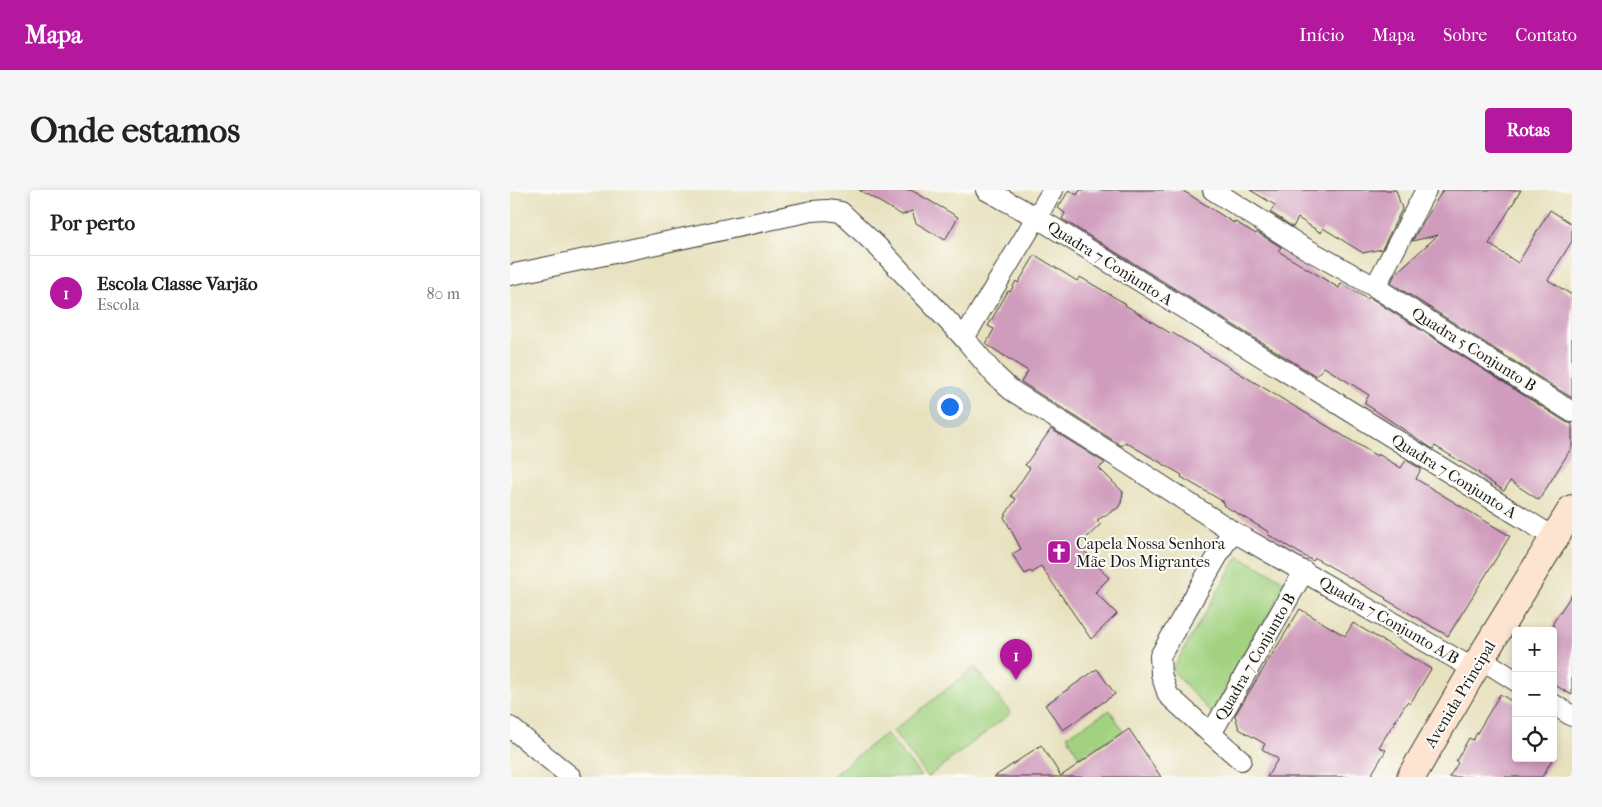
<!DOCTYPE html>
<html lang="pt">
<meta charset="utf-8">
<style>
:root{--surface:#fff;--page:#f6f6f6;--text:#222;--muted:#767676;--line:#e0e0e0;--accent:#b5179e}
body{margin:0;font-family:"IM FELL French Canon",serif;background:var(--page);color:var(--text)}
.controls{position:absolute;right:15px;bottom:15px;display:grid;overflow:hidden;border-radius:5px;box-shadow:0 2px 8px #0003}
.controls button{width:45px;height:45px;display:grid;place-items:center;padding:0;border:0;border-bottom:1px solid var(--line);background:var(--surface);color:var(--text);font:25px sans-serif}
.you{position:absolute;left:439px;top:216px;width:18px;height:18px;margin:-12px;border:4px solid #fff;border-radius:50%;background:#1a73e8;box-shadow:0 0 0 8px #1a73e833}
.badge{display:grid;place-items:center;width:32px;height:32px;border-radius:50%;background:var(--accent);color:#fff;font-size:16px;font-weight:700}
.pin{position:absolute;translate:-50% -41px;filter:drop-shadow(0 1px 2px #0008)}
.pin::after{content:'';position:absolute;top:26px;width:18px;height:15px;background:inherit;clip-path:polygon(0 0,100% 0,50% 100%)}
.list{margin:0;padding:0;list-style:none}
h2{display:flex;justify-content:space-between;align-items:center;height:65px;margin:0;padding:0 20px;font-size:21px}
h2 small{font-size:16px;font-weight:400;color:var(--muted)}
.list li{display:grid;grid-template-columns:32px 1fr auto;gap:15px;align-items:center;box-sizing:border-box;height:75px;padding:0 20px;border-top:1px solid var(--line)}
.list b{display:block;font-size:19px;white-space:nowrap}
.list p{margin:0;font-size:16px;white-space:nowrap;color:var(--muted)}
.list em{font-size:16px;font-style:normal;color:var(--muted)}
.icon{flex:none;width:28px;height:28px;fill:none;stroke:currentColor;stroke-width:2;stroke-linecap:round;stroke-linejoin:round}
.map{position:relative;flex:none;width:1062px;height:587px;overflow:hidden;border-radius:5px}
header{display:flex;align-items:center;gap:30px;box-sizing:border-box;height:70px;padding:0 25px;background:var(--accent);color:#fff}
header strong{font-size:24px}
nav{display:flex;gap:28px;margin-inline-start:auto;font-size:18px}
.intro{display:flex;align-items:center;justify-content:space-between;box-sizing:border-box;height:120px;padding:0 30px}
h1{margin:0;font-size:35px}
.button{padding:12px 22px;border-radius:5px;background:var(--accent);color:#fff;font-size:18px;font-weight:700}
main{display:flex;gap:30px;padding:0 30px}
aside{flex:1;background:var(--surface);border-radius:5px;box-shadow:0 2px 8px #0003}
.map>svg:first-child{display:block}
.green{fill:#a2d280;stroke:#5f774e}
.building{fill:#d09cbd}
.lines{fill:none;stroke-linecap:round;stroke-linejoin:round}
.street-casing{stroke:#3a3a34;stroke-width:22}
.secondary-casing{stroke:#3a3a34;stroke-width:30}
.street{stroke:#fff;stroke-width:20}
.secondary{stroke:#fde4d1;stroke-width:28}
.labels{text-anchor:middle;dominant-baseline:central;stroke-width:4;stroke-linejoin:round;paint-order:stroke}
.street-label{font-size:16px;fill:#1c1c1c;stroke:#fdfcf7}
.poi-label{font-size:16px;fill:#1c1c1c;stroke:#fdfcf7;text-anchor:start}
</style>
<header>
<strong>Mapa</strong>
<nav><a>Início</a><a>Mapa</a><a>Sobre</a><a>Contato</a></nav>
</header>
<div class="intro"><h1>Onde estamos</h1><a class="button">Rotas</a></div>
<main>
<aside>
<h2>Por perto<small></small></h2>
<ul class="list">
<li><span class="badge">1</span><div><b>Escola Classe Varjão</b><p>Escola</p></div><em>80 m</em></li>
</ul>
</aside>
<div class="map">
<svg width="1062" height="587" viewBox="0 0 1062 587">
<rect width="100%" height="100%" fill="#fdfcf7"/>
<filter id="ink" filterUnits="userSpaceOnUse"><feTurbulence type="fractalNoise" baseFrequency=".02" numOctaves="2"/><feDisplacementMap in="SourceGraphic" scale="10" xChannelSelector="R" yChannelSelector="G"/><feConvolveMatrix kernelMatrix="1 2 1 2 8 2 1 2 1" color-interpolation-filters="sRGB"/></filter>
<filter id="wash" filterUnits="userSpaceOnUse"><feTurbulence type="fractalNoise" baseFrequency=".0096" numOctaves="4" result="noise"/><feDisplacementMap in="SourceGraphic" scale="20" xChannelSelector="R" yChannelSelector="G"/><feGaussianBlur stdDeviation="1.12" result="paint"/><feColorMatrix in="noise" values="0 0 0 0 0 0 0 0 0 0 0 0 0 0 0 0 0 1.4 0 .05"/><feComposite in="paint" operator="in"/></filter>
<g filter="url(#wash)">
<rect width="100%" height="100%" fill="#e7e1be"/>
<!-- green -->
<g class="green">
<polygon points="728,366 777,392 702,524 662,480"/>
<polygon points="465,477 501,523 418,587 383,541"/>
<polygon points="600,520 613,541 569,567 557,546"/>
<polygon points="376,543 412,587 321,587"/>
</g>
<g id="blocks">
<!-- building -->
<g class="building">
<polygon points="349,0 401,0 448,27 435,50 406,33 402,21 392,25"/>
<polygon points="559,0 567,5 570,0 672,0 724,33 724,31 746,44 747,42 771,57 768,61 829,98 831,93 857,109 859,107 1056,232 1062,234 1062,257 1029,310 1000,291 994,301 969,284 969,283 925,256 923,259 854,213 859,205 814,177 806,186 552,29 555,23 548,18"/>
<polygon points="740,0 886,0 892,19 872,59 853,63 813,38 811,43 788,28 783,37 760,22 765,15"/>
<polygon points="933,0 1011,0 979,54 1008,73 1040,20 1062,34 1062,51 1038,90 1062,105 1062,208 881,93 885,84 928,45 902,51"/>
<polygon points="525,65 567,91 570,87 616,114 615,115 660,143 661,142 867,266 868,264 891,278 896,270 911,279 906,289 1000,346 938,446 875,409 876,408 805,368 803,371 757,344 759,342 713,315 714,312 671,287 672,285 615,252 612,256 511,192 518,181 476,154 484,139 478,136 498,101 500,102 506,91 508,93"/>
<polygon points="541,239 595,273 589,278 613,302 611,313 608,318 587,330 591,334 569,355 599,388 585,402 607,424 581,449 531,376 522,383 520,381 515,384 502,364 511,359 494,327 506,309 501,306 520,278 515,275"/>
<polygon points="1062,404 1062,505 1043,494 1043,433"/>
<polygon points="790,419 835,446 843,433 921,479 900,514 897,512 869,557 876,560 860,587 757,587 768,569 752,559 755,554 729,539 725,525"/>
<polygon points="587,479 605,504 553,540 535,515"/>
<polygon points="990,504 1006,514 1006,568 1043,568 1032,587 939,587 948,573 946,571 959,548 963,550"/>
<polygon points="619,539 651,587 484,587 531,555 551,586"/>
</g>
</g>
</g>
<g filter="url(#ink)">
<use href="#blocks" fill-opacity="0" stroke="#3a3a34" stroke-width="1"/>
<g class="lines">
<defs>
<g id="street">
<polyline points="476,0 526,27 1045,348"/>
<polyline points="703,0 788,54 865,97 1062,222"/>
<polyline points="0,85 302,21 317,20 331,22 368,57 454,148 485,185 501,200 620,275 722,341 964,479"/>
<polyline points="865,97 916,0"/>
<polyline points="454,148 543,0"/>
<polyline points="970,468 1006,491"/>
<polyline points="1043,514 1062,526"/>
<polyline points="0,537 61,587"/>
<polyline points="701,544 658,505 651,484 650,466 722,341"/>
<polyline points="731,570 701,544 794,381"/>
</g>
<polyline id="secondary" points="901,587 964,479 1062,319"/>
</defs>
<!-- street casing -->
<use href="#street" class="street-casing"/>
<!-- secondary casing -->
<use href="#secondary" class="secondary-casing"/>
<!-- street -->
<use href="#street" class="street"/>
<!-- secondary -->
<use href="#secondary" class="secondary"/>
</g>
</g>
<!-- icons -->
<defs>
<symbol id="church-square" viewBox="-11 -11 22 22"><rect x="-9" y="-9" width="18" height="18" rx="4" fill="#b5179e" stroke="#fdfcf7"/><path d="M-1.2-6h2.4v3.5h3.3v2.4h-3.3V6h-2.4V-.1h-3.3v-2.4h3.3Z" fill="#fff"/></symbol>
</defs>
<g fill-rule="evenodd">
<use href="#church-square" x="535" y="348" width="28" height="28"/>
</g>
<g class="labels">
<!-- street labels -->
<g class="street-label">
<text transform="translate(600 73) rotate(32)">Quadra 7 Conjunto A</text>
<text transform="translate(964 159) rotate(32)">Quadra 5 Conjunto B</text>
<text transform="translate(944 286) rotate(32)">Quadra 7 Conjunto A</text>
<text transform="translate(879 430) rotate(30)">Quadra 7 Conjunto A/B</text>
<text transform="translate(745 467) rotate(-60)">Quadra 7 Conjunto B</text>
<text transform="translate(950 504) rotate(-59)">Avenida Principal</text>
</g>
<!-- poi labels -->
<g class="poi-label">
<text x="566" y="353">Capela Nossa Senhora<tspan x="566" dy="18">Mãe Dos Migrantes</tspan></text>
</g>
</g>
</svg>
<div class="controls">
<button>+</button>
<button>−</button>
<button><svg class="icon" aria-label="locate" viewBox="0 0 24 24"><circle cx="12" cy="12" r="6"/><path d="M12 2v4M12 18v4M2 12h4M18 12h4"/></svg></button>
</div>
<div class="you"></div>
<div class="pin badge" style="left:506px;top:490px">1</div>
</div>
</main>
